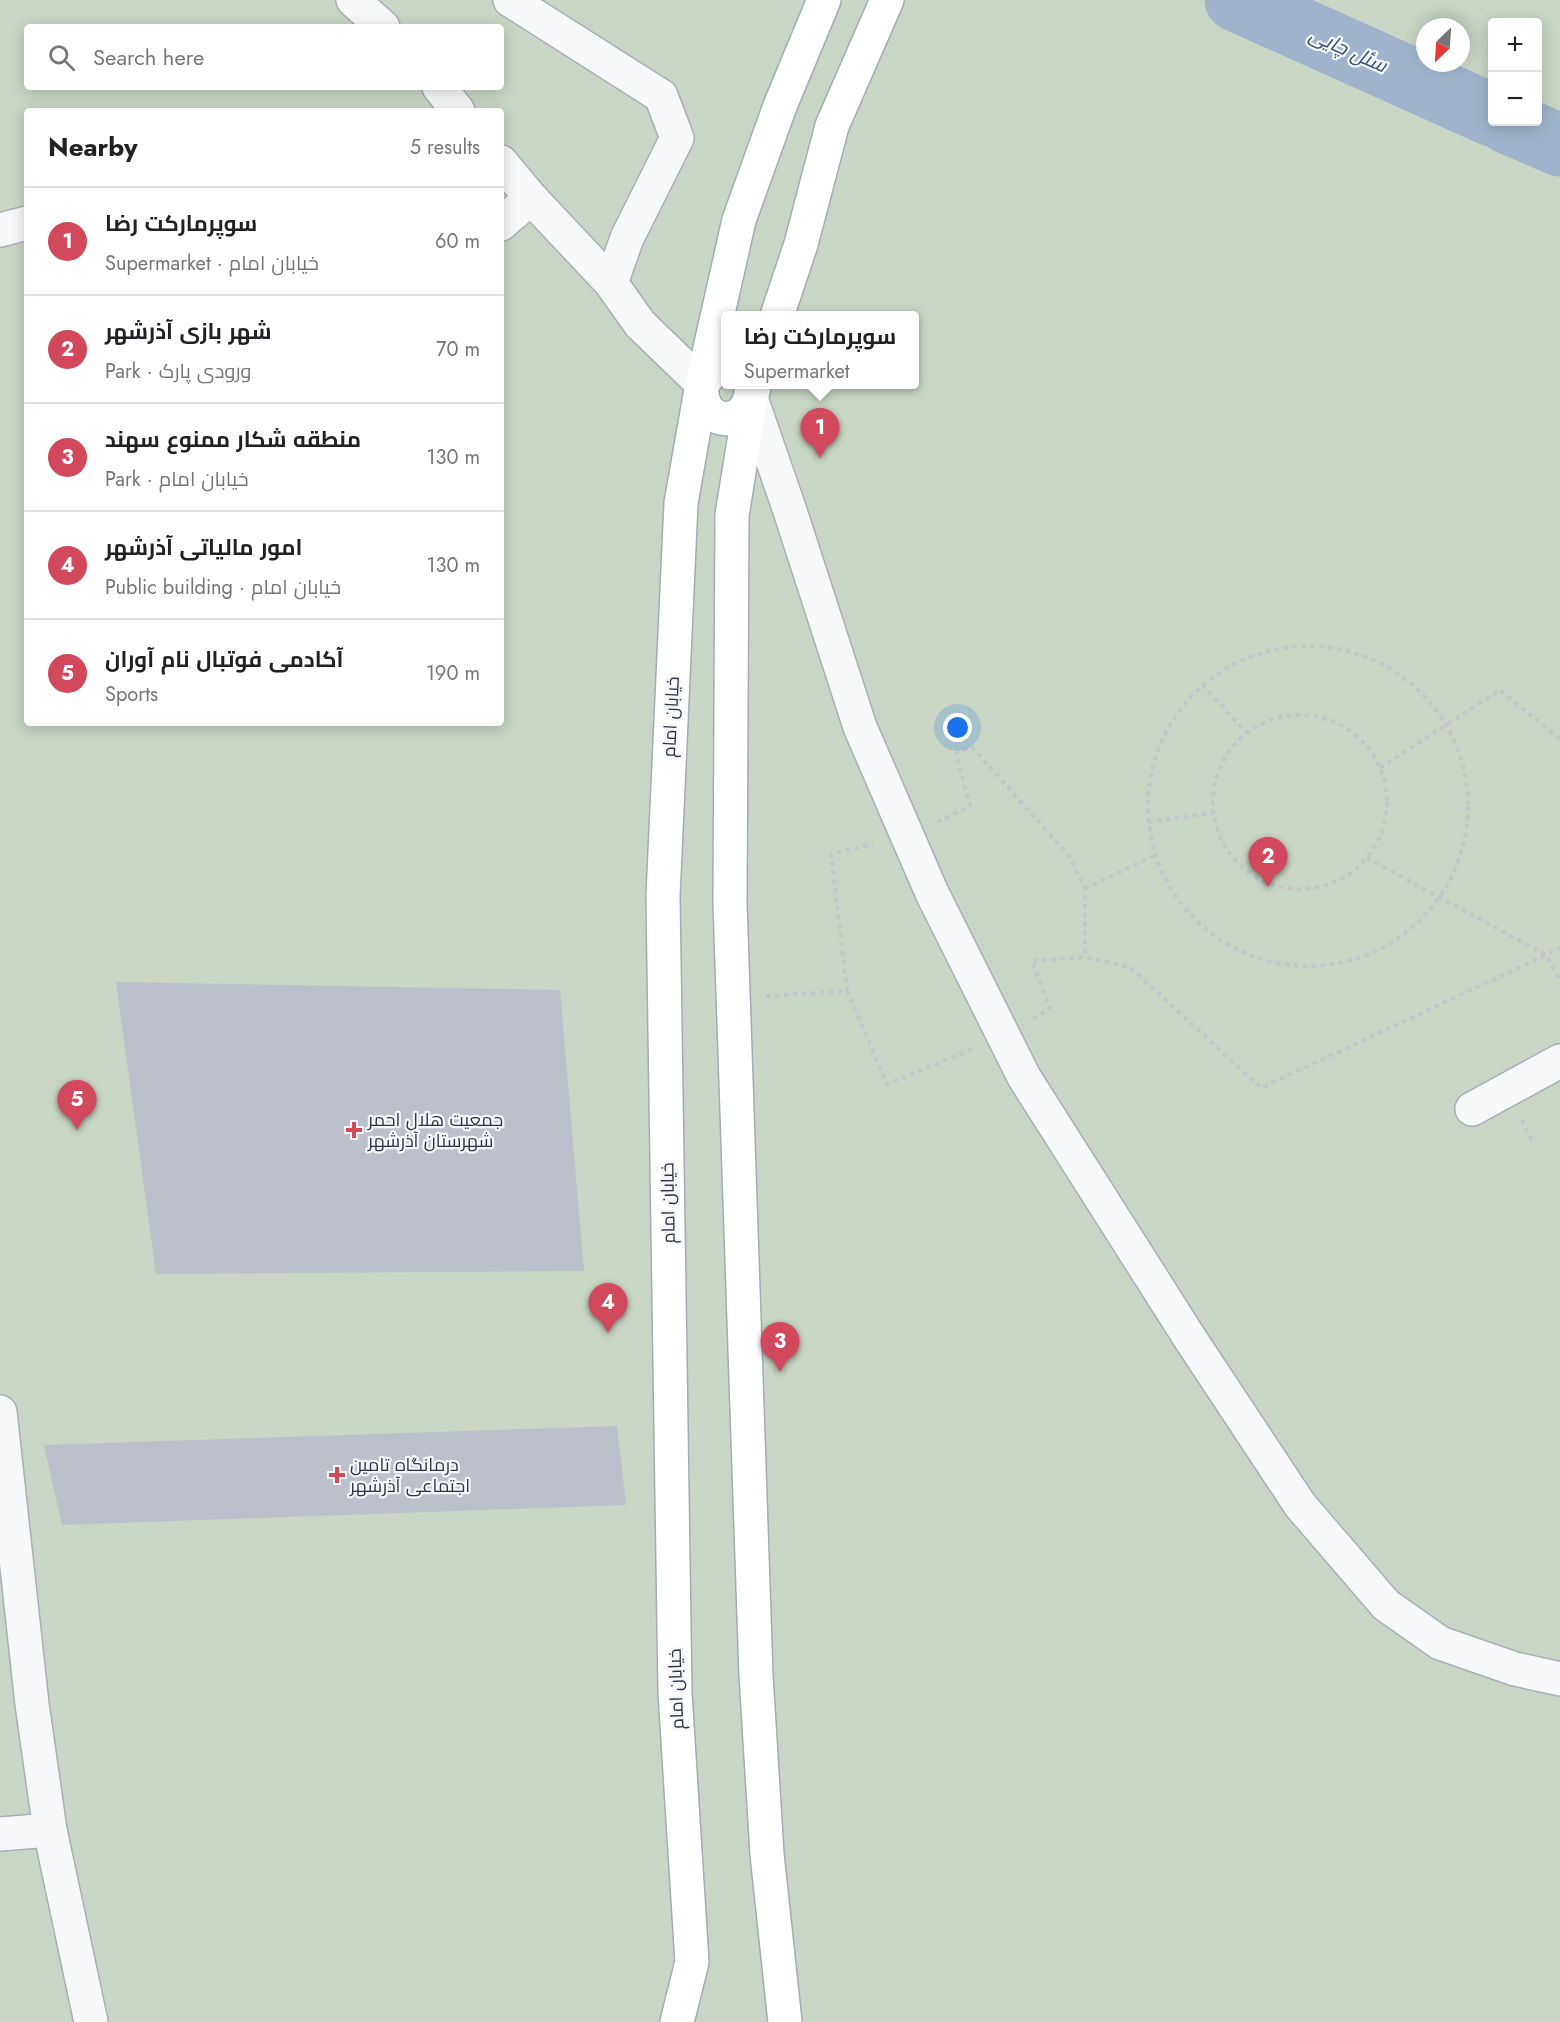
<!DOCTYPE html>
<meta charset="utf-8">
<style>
:root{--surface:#fff;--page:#f2f2f2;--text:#202124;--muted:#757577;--line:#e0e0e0;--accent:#d1495b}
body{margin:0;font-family:Jost,Cairo,sans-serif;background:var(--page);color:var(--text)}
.controls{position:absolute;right:18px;top:18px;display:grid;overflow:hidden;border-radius:6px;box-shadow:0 3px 15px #0003}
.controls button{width:54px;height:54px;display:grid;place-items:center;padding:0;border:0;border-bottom:2px solid var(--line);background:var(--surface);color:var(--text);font:30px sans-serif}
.compass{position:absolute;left:1416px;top:18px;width:54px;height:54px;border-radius:50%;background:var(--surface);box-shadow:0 3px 15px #0003;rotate:205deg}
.you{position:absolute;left:958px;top:728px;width:21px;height:21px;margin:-15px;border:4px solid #fff;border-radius:50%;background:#1a73e8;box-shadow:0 0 0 9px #1a73e833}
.badge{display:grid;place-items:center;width:39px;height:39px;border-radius:50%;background:var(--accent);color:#fff;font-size:20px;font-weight:700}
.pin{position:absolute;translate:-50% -50px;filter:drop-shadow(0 2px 3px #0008)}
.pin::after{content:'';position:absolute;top:32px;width:21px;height:18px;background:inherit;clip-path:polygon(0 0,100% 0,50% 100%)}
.popup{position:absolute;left:721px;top:311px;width:198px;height:78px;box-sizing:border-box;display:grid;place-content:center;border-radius:6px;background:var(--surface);filter:drop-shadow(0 2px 4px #0005);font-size:20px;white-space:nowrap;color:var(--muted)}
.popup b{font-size:22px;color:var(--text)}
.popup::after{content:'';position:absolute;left:50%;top:100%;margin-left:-12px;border:12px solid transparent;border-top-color:var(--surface)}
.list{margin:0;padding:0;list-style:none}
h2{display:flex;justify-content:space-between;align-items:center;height:78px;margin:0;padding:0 24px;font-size:26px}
h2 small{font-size:20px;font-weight:400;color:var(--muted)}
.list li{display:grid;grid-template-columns:39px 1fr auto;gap:18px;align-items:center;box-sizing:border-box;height:108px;padding:0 24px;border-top:2px solid var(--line)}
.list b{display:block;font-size:22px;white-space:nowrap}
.list p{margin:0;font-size:20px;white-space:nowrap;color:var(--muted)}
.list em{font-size:20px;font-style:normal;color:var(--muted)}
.icon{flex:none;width:33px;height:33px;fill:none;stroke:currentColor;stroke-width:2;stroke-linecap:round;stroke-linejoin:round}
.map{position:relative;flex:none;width:1560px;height:2022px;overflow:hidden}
.search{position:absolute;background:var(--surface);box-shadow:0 3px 15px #0003;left:24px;top:24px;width:480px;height:66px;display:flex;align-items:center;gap:15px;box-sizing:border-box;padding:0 21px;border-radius:6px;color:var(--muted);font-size:22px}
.panel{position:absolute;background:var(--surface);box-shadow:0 3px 15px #0003;left:24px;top:108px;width:480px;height:618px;border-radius:6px}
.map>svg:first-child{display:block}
.green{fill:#c9d6c5;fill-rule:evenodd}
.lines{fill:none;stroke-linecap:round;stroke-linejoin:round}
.river{stroke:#9fb4cc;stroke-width:63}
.building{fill:#bbc0ca}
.minor-casing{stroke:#a9aeb7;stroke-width:36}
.major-casing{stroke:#a3abb8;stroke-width:36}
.path{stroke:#c2c5cb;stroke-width:4;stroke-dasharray:4.5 4.5;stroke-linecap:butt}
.minor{stroke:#f7f8fa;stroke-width:33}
.major{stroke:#fff;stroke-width:33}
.poi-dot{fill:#d1495b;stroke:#f4f6f9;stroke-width:2}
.labels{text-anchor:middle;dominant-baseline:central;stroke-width:4.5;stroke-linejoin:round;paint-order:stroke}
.street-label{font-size:18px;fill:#2b3445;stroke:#f4f6f9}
.poi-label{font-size:18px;fill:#2b3445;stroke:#f4f6f9;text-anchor:start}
.water-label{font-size:20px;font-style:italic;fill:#34527a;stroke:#f4f6f9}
</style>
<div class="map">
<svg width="1560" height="2022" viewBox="0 0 1560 2022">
<rect width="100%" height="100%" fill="#e4e7ec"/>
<!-- green -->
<path class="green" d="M 0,0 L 1560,0 L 1560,2022 L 0,2022 ZM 1492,22 L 1538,22 L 1538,122 L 1492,122 ZM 27,27 L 501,27 L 501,87 L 27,87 ZM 1425,27 L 1461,27 L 1461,63 L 1425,63 ZM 27,111 L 501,111 L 501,723 L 27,723 ZM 726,316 L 914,316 L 914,384 L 726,384 Z"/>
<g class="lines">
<!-- river -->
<g class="river">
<polyline points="1236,0 1492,115"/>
<polyline points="1507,122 1560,145"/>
</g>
</g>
<!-- building -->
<g class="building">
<polygon points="116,982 560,990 584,1271 156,1274"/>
<polygon points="617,1426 626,1505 62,1525 44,1445"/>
</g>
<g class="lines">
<defs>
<g id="minor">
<polyline points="353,0 383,27"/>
<polyline points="510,0 661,96 677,138 627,238 611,283"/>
<polyline points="439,87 458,111"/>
<polyline points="501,162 531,198 611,283 640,324 702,384"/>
<polyline points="501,224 531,198"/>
<polyline points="0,230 27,223"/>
<polyline points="751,398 790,511 860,727 932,893 1024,1077 1189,1337 1300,1505 1386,1605 1440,1643 1515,1669 1560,1679"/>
<polyline points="1472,1109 1560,1061"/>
<polyline points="0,1412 32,1704 50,1830 91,2022"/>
<polyline points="0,1834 50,1830"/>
</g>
<g id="major">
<polyline points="777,316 801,244 832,126 887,0"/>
<polyline points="755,384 751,398 732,515 730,903 756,1675 767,1854 785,2022"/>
<path d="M 751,390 C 749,431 697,427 702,384 L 739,220 L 780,106 L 824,0"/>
<polyline points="677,2022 692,1962 675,1693 663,896 681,503 702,384 712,372 726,368"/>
</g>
</defs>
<!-- minor casing -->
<use href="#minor" class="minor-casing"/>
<!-- major casing -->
<use href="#major" class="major-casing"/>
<!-- path -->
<g class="path">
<circle cx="1308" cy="806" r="160"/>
<polyline points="1202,685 1246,732"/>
<circle cx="1300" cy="802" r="87"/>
<polyline points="1380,768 1500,690 1560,739"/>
<polyline points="937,822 970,806 956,753 972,747 1069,856 1085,889 1085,957"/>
<polyline points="1148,822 1213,813"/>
<polyline points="1367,858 1546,955 1560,948"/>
<polyline points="1085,889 1155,855"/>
<polyline points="847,991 831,854 873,844"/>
<polyline points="766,996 847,991 887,1084 973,1049"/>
<polyline points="1033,1019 1050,1008 1032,961 1085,957 1130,967 1261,1088 1546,955 1560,980"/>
<polyline points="1522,1120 1533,1144"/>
</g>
<!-- minor -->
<use href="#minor" class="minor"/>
<!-- major -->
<use href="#major" class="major"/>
</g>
<!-- markers -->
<g class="poi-dot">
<path d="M351 1121h6v6h6v6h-6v6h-6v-6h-6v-6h6z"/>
<path d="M334 1466h6v6h6v6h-6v6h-6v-6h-6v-6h6z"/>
</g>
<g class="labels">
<!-- street labels -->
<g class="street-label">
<text transform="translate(671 717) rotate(-87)">خیابان امام</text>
<text transform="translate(668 1203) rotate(-91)">خیابان امام</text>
<text transform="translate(676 1689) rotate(-92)">خیابان امام</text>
</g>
<!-- poi labels -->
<g class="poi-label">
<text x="368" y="1120">جمعیت هلال احمر<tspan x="368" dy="21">شهرستان آذرشهر</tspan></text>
<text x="350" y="1465">درمانگاه تامین<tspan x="350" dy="21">اجتماعی آذرشهر</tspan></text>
</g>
<!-- water labels -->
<g class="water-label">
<text transform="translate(1348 50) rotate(24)">سئل چایی</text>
</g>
</g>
</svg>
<div class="controls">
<button>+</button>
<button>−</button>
</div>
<svg class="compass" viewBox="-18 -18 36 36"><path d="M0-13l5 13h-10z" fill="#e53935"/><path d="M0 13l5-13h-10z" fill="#757577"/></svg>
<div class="you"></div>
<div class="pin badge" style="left:820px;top:458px">1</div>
<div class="popup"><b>سوپرمارکت رضا</b>Supermarket</div>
<div class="pin badge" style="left:1268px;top:887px">2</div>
<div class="pin badge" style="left:780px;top:1372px">3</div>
<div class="pin badge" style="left:608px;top:1333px">4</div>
<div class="pin badge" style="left:77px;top:1130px">5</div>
<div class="search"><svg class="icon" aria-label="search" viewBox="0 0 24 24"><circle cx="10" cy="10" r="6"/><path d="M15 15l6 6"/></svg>Search here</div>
<section class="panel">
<h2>Nearby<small>5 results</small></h2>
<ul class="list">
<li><span class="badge">1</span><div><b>سوپرمارکت رضا</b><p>Supermarket · خیابان امام</p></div><em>60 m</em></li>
<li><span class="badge">2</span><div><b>شهر بازی آذرشهر</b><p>Park · ورودی پارک</p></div><em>70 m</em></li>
<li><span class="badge">3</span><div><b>منطقه شکار ممنوع سهند</b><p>Park · خیابان امام</p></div><em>130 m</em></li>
<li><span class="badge">4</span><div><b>امور مالیاتی آذرشهر</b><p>Public building · خیابان امام</p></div><em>130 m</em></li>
<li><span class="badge">5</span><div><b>آکادمی فوتبال نام آوران</b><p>Sports</p></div><em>190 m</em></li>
</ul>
</section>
</div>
